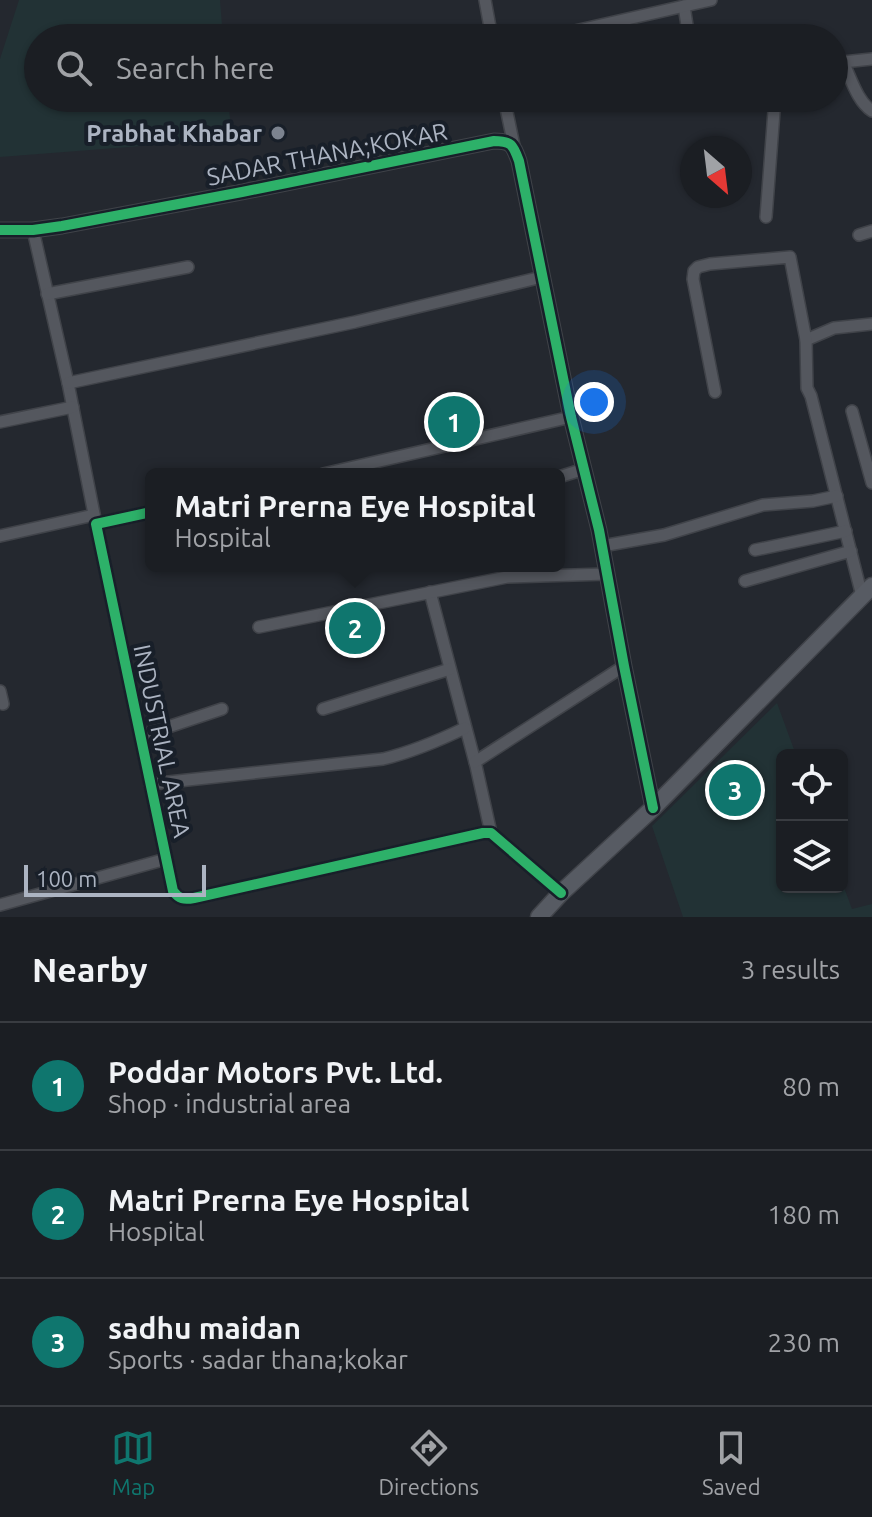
<!DOCTYPE html>
<meta charset="utf-8">
<style>
:root{--surface:#1b1e23;--page:#282b30;--text:#f1f3f6;--muted:#a0a2a6;--line:#393c41;--accent:#0f766e}
body{margin:0;font-family:Ubuntu,sans-serif;background:var(--page);color:var(--text)}
.controls{position:absolute;right:24px;bottom:24px;display:grid;overflow:hidden;border-radius:12px;box-shadow:0 2px 6px #0004}
.controls button{width:72px;height:72px;display:grid;place-items:center;padding:0;border:0;border-bottom:2px solid var(--line);background:var(--surface);color:var(--text);font:40px sans-serif}
.compass{position:absolute;left:680px;top:136px;width:72px;height:72px;border-radius:50%;background:var(--surface);box-shadow:0 2px 6px #0004;rotate:152deg}
.scale{position:absolute;left:24px;bottom:20px;width:182px;box-sizing:border-box;padding-left:8px;border:4px solid #acb4c2;border-top:0;font-size:22px;line-height:28px;white-space:nowrap;color:#acb4c2;-webkit-text-stroke:6px #181f29;paint-order:stroke}
.you{position:absolute;left:594px;top:402px;width:28px;height:28px;margin:-20px;border:6px solid #fff;border-radius:50%;background:#1a73e8;box-shadow:0 0 0 12px #1a73e833}
.badge{display:grid;place-items:center;width:52px;height:52px;border-radius:50%;background:var(--accent);color:#fff;font-size:26px;font-weight:700}
.pin{position:absolute;translate:-50% -50%;border:4px solid #fff;box-shadow:0 2px 8px #0006}
.popup{position:absolute;left:145px;top:468px;width:420px;height:104px;box-sizing:border-box;display:grid;place-content:center;border-radius:12px;background:var(--surface);filter:drop-shadow(0 2px 6px #0005);font-size:26px;white-space:nowrap;color:var(--muted)}
.popup b{font-size:30px;color:var(--text)}
.popup::after{content:'';position:absolute;left:50%;top:100%;margin-left:-16px;border:16px solid transparent;border-top-color:var(--surface)}
.list{margin:0;padding:0;list-style:none}
h2{display:flex;justify-content:space-between;align-items:center;height:104px;margin:0;padding:0 32px;font-size:34px}
h2 small{font-size:26px;font-weight:400;color:var(--muted)}
.list li{display:grid;grid-template-columns:52px 1fr auto;gap:24px;align-items:center;box-sizing:border-box;height:128px;padding:0 32px;border-top:2px solid var(--line)}
.list b{display:block;font-size:30px;white-space:nowrap}
.list p{margin:0;font-size:26px;white-space:nowrap;color:var(--muted)}
.list em{font-size:26px;font-style:normal;color:var(--muted)}
.icon{flex:none;width:44px;height:44px;fill:none;stroke:currentColor;stroke-width:2;stroke-linecap:round;stroke-linejoin:round}
.map{position:relative;flex:none;width:872px;height:917px;overflow:hidden}
.search{position:absolute;background:var(--surface);box-shadow:0 2px 6px #0004;left:24px;right:24px;top:24px;height:88px;display:flex;align-items:center;gap:20px;box-sizing:border-box;padding:0 28px;border-radius:44px;color:var(--muted);font-size:30px}
.sheet{height:488px;background:var(--surface)}
nav{display:flex;justify-content:space-around;align-items:center;box-sizing:border-box;height:112px;border-top:2px solid var(--line);background:var(--surface);font-size:22px;color:var(--muted)}
nav a{display:grid;justify-items:center;gap:4px}
nav .on{color:var(--accent)}
.map>svg:first-child{display:block}
.green{fill:#223235}
.lines{fill:none;stroke-linecap:round;stroke-linejoin:round}
.minor-casing{stroke:#404349;stroke-width:14}
.tertiary-casing{stroke:#404349;stroke-width:17}
.secondary-casing{stroke:#404349;stroke-width:19}
.minor{stroke:#54575e;stroke-width:11}
.tertiary{stroke:#54575e;stroke-width:14}
.secondary{stroke:#575b63;stroke-width:16}
.cycleway-casing{stroke:#181f29;stroke-width:15}
.cycleway{stroke:#2db169;stroke-width:10}
.poi-dot{fill:#7c838f;stroke:#181f29;stroke-width:3}
.labels{text-anchor:middle;dominant-baseline:central;stroke-width:8;stroke-linejoin:round;paint-order:stroke}
.poi-label{font-size:24px;font-weight:bold;fill:#acb4c2;stroke:#181f29;text-anchor:end}
.street-label{font-size:24px;fill:#acb4c2;stroke:#181f29}
</style>
<div class="map">
<svg width="872" height="917" viewBox="0 0 872 917">
<rect width="100%" height="100%" fill="#24282f"/>
<!-- green -->
<g class="green">
<polygon points="19,0 220,0 223,38 38,38 38,98 228,98 232,139 0,157 0,59"/>
<polygon points="777,703 796,755 782,755 782,887 842,887 842,882 852,909 872,904 872,917 683,917 652,826"/>
</g>
<g class="lines">
<defs>
<g id="minor">
<polyline points="485,0 492,38"/>
<polyline points="684,6 689,38"/>
<polyline points="544,38 711,0"/>
<path d="M 843,62 C 851,78 857,101 872,111"/>
<polyline points="834,63 872,59"/>
<polyline points="504,98 514,146"/>
<polyline points="766,217 775,98"/>
<polyline points="33,230 68,383 96,524"/>
<polyline points="859,235 872,231"/>
<polyline points="47,294 188,267"/>
<polyline points="806,340 834,328 872,324"/>
<polyline points="68,383 355,322 542,277"/>
<polyline points="715,392 693,279 694,271 698,267 710,264 790,257 806,340 807,388 811,396 862,596"/>
<polyline points="852,411 872,483"/>
<polyline points="0,422 73,407"/>
<polyline points="323,474 571,417"/>
<polyline points="559,477 584,469"/>
<path d="M 151,512 L 96,524 L 173,891 C 179,899 184,900 194,898 L 483,833 L 491,833 L 561,893"/>
<polyline points="0,536 94,515"/>
<polyline points="602,546 664,535 763,505 813,501 837,496"/>
<polyline points="755,550 846,531"/>
<polyline points="745,581 851,551"/>
<polyline points="430,592 476,766 491,833"/>
<polyline points="259,627 507,577 607,574"/>
<polyline points="0,691 3,704"/>
<polyline points="323,709 450,669"/>
<polyline points="141,736 222,709"/>
<polyline points="475,762 624,666"/>
<path d="M 150,784 L 383,759 C 412,752 438,741 465,728"/>
<polyline points="0,905 166,859"/>
</g>
<path id="tertiary" d="M 0,230 L 33,230 L 62,226 L 242,192 L 494,141 C 512,141 513,145 519,161 L 571,417 L 599,530 L 624,666 L 653,808"/>
<polyline id="secondary" points="539,917 561,893 653,808 872,586"/>
</defs>
<!-- minor casing -->
<use href="#minor" class="minor-casing"/>
<!-- tertiary casing -->
<use href="#tertiary" class="tertiary-casing"/>
<!-- secondary casing -->
<use href="#secondary" class="secondary-casing"/>
<!-- minor -->
<use href="#minor" class="minor"/>
<!-- tertiary -->
<use href="#tertiary" class="tertiary"/>
<!-- secondary -->
<use href="#secondary" class="secondary"/>
<defs>
<g id="cycleway">
<path d="M 0,230 L 33,230 L 62,226 L 242,192 L 494,141 C 512,141 513,145 519,161 L 571,417 L 599,530 L 624,666 L 653,808"/>
<path d="M 151,512 L 96,524 L 173,891 C 179,899 184,900 194,898 L 483,833 L 491,833 L 561,893"/>
</g>
</defs>
<!-- cycleway casing -->
<use href="#cycleway" class="cycleway-casing"/>
<!-- cycleway -->
<use href="#cycleway" class="cycleway"/>
</g>
<!-- markers -->
<circle class="poi-dot" cx="278" cy="133" r="8"/>
<g class="labels">
<!-- poi labels -->
<g class="poi-label">
<text x="262" y="133">Prabhat Khabar</text>
</g>
<!-- street labels -->
<g class="street-label">
<text transform="translate(327 154) rotate(-11)">SADAR THANA;KOKAR</text>
<text transform="translate(162 741) rotate(78)">INDUSTRIAL AREA</text>
</g>
</g>
</svg>
<div class="controls">
<button><svg class="icon" aria-label="locate" viewBox="0 0 24 24"><circle cx="12" cy="12" r="6"/><path d="M12 2v4M12 18v4M2 12h4M18 12h4"/></svg></button>
<button><svg class="icon" aria-label="layers" viewBox="0 0 24 24"><path d="M12 4l9 5-9 5-9-5zM3 14l9 5 9-5"/></svg></button>
</div>
<svg class="compass" viewBox="-18 -18 36 36"><path d="M0-13l5 13h-10z" fill="#e53935"/><path d="M0 13l5-13h-10z" fill="#a0a2a6"/></svg>
<div class="scale">100 m</div>
<div class="you"></div>
<div class="pin badge" style="left:454px;top:422px">1</div>
<div class="pin badge" style="left:355px;top:628px">2</div>
<div class="popup"><b>Matri Prerna Eye Hospital</b>Hospital</div>
<div class="pin badge" style="left:735px;top:790px">3</div>
<div class="search"><svg class="icon" aria-label="search" viewBox="0 0 24 24"><circle cx="10" cy="10" r="6"/><path d="M15 15l6 6"/></svg>Search here</div>
</div>
<section class="sheet">
<h2>Nearby<small>3 results</small></h2>
<ul class="list">
<li><span class="badge">1</span><div><b>Poddar Motors Pvt. Ltd.</b><p>Shop · industrial area</p></div><em>80 m</em></li>
<li><span class="badge">2</span><div><b>Matri Prerna Eye Hospital</b><p>Hospital</p></div><em>180 m</em></li>
<li><span class="badge">3</span><div><b>sadhu maidan</b><p>Sports · sadar thana;kokar</p></div><em>230 m</em></li>
</ul>
</section>
<nav>
<a class="on"><svg class="icon" aria-label="map" viewBox="0 0 24 24"><path d="M3 6l6-2 6 2 6-2v14l-6 2-6-2-6 2zM9 4v14M15 6v14"/></svg>Map</a>
<a><svg class="icon" aria-label="directions" viewBox="0 0 24 24"><path d="M12 3l9 9-9 9-9-9zM9 14v-3h6M13 9l2 2-2 2"/></svg>Directions</a>
<a><svg class="icon" aria-label="saved" viewBox="0 0 24 24"><path d="M7 4h10v16l-5-4-5 4z"/></svg>Saved</a>
</nav>
